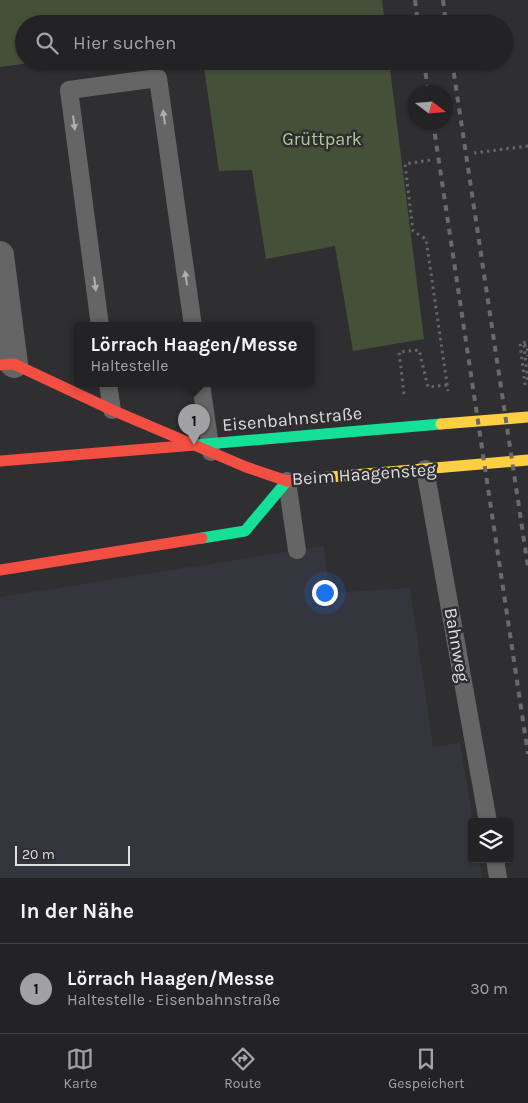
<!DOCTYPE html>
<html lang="de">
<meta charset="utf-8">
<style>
:root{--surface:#232325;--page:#2b2b2d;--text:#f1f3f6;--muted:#a3a4a7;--line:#404042;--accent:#a1a1a3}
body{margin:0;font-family:Karla,sans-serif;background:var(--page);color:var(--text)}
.controls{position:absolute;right:15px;bottom:15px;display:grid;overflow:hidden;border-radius:5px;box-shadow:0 1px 4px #0004}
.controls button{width:45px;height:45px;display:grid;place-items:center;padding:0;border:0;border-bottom:1px solid var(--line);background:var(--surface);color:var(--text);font:25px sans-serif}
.compass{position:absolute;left:408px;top:85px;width:45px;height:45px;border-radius:50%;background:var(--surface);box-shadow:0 1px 4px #0004;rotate:106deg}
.scale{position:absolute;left:15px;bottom:12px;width:115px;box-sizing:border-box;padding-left:5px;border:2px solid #dedee1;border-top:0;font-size:14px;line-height:18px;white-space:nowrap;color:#dedee1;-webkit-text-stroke:4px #2e2e32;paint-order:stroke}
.you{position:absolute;left:324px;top:592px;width:18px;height:18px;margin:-12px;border:4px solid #fff;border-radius:50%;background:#1a73e8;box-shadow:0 0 0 8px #1a73e833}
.badge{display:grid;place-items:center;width:32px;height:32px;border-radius:50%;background:var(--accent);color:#111;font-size:16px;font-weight:700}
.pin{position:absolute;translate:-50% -41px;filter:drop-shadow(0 1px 2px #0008)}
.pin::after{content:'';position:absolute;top:26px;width:18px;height:15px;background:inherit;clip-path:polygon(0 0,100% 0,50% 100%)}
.popup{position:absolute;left:74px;top:322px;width:240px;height:65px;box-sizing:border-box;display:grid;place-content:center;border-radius:5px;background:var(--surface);filter:drop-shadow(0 1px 4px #0005);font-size:16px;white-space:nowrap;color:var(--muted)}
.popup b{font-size:19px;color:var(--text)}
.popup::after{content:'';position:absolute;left:50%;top:100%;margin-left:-10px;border:10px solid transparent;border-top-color:var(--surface)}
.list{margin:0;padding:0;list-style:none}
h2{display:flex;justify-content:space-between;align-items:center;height:65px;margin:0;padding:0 20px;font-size:21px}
h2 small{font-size:16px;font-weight:400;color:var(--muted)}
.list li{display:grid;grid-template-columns:32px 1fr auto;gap:15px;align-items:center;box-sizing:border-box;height:90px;padding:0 20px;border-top:1px solid var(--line)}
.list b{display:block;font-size:19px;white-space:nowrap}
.list p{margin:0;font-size:16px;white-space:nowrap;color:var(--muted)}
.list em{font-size:16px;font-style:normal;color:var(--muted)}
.icon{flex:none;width:28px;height:28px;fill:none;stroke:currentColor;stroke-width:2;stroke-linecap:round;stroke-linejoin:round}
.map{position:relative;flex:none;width:528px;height:878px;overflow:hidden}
.search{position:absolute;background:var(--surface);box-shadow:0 1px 4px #0004;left:15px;right:15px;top:15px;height:55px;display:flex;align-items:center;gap:12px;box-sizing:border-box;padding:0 18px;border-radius:28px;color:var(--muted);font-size:19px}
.sheet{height:155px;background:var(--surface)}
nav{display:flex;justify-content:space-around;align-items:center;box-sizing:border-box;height:70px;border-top:1px solid var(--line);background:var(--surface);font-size:14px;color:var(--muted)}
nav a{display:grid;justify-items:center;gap:2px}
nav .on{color:var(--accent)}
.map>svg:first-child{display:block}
.built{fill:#35353e}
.green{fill:#455039}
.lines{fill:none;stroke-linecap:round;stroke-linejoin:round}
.path{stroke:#656566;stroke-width:3;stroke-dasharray:2.5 4;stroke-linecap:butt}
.lane{stroke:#656566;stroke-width:18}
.street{stroke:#656566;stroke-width:28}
.fast{stroke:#16e098;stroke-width:11}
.slow{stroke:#ffcf43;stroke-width:11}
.jam{stroke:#f24e42;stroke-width:11}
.rail{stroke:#6a6a6b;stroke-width:4;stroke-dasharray:6 6;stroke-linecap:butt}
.oneway{fill:#aeaeb0}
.labels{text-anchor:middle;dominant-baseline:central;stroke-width:5;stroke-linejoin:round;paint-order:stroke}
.park-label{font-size:18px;fill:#afc993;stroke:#2e2e32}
.street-label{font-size:18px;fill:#dedee1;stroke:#2e2e32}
</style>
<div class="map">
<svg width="528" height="878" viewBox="0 0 528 878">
<rect width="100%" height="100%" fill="#2f2f31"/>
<!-- built -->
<polygon class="built" points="324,546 328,593 410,588 433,747 460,743 473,822 472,859 479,859 482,878 0,878 0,597"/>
<!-- green -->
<g class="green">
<polygon points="0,0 382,0 385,24 24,24 24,61 44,61 0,67"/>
<polygon points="203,61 389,61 424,339 353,351 335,246 266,259 252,170 219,171"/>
</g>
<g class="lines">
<!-- path -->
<g class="path">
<polyline points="474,153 528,146"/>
<polyline points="430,160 405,164 413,231 426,239 448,391"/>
<polyline points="524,345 528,384"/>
<polyline points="524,345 527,345 528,356"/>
<polyline points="525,385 520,343 528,342"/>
<polyline points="404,394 399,352 419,350 428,387 447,385"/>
</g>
<!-- lane -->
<g class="lane">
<polyline points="100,326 69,90 158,78 193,326"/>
<polyline points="108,384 112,410"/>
<polyline points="201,384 211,452"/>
<polyline points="425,469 488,822"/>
<polyline points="287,481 297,550"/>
<polyline points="495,859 498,878"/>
</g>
<!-- street -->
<polyline class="street" points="0,255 14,364"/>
<!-- fast -->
<g class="fast">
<polyline points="195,445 441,424"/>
<polyline points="202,538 245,531 287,481"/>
</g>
<!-- slow -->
<g class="slow">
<polyline points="441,424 528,417"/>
<polyline points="307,479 528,460"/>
</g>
<!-- jam -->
<g class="jam">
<polyline points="0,365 14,364 112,410 246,467 287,481 307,479"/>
<polyline points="0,461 195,445"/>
<polyline points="0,570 202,538"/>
</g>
<!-- rail -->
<g class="rail">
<polyline points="415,0 418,24"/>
<polyline points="443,0 446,24"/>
<polyline points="424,61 428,92"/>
<polyline points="452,61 528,567"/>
<polyline points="433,122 528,754"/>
</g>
</g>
<!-- one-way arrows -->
<defs><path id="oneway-solid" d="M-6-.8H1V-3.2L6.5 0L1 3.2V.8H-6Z" transform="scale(1.25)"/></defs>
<g class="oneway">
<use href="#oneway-solid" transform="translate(164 117) rotate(-98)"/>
<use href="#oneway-solid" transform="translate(74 123) rotate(83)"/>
<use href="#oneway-solid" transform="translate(186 278) rotate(-98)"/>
<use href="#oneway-solid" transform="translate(95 284) rotate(83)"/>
</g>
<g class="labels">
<!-- park labels -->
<g class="park-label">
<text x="322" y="139">Grüttpark</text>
</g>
<!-- street labels -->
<g class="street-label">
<text transform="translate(292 419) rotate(-5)">Eisenbahnstraße</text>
<text transform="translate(364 474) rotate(-4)">Beim Haagensteg</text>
<text transform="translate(457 645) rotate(80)">Bahnweg</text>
</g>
</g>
</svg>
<div class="controls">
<button><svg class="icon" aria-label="layers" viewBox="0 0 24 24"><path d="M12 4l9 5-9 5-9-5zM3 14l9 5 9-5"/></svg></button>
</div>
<svg class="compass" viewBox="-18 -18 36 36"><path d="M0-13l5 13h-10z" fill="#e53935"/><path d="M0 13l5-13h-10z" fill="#a3a4a7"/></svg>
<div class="scale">20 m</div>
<div class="you"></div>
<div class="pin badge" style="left:194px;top:445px">1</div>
<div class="popup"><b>Lörrach Haagen/Messe</b>Haltestelle</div>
<div class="search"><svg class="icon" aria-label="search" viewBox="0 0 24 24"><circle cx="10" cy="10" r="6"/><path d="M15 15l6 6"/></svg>Hier suchen</div>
</div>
<section class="sheet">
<h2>In der Nähe<small></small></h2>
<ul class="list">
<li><span class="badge">1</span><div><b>Lörrach Haagen/Messe</b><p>Haltestelle · Eisenbahnstraße</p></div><em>30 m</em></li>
</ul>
</section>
<nav>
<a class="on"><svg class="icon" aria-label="map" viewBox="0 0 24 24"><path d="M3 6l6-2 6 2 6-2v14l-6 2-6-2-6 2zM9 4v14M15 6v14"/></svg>Karte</a>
<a><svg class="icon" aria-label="directions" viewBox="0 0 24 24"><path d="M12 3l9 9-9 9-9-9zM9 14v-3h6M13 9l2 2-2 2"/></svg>Route</a>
<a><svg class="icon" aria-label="saved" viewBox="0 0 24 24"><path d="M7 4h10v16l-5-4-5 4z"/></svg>Gespeichert</a>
</nav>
